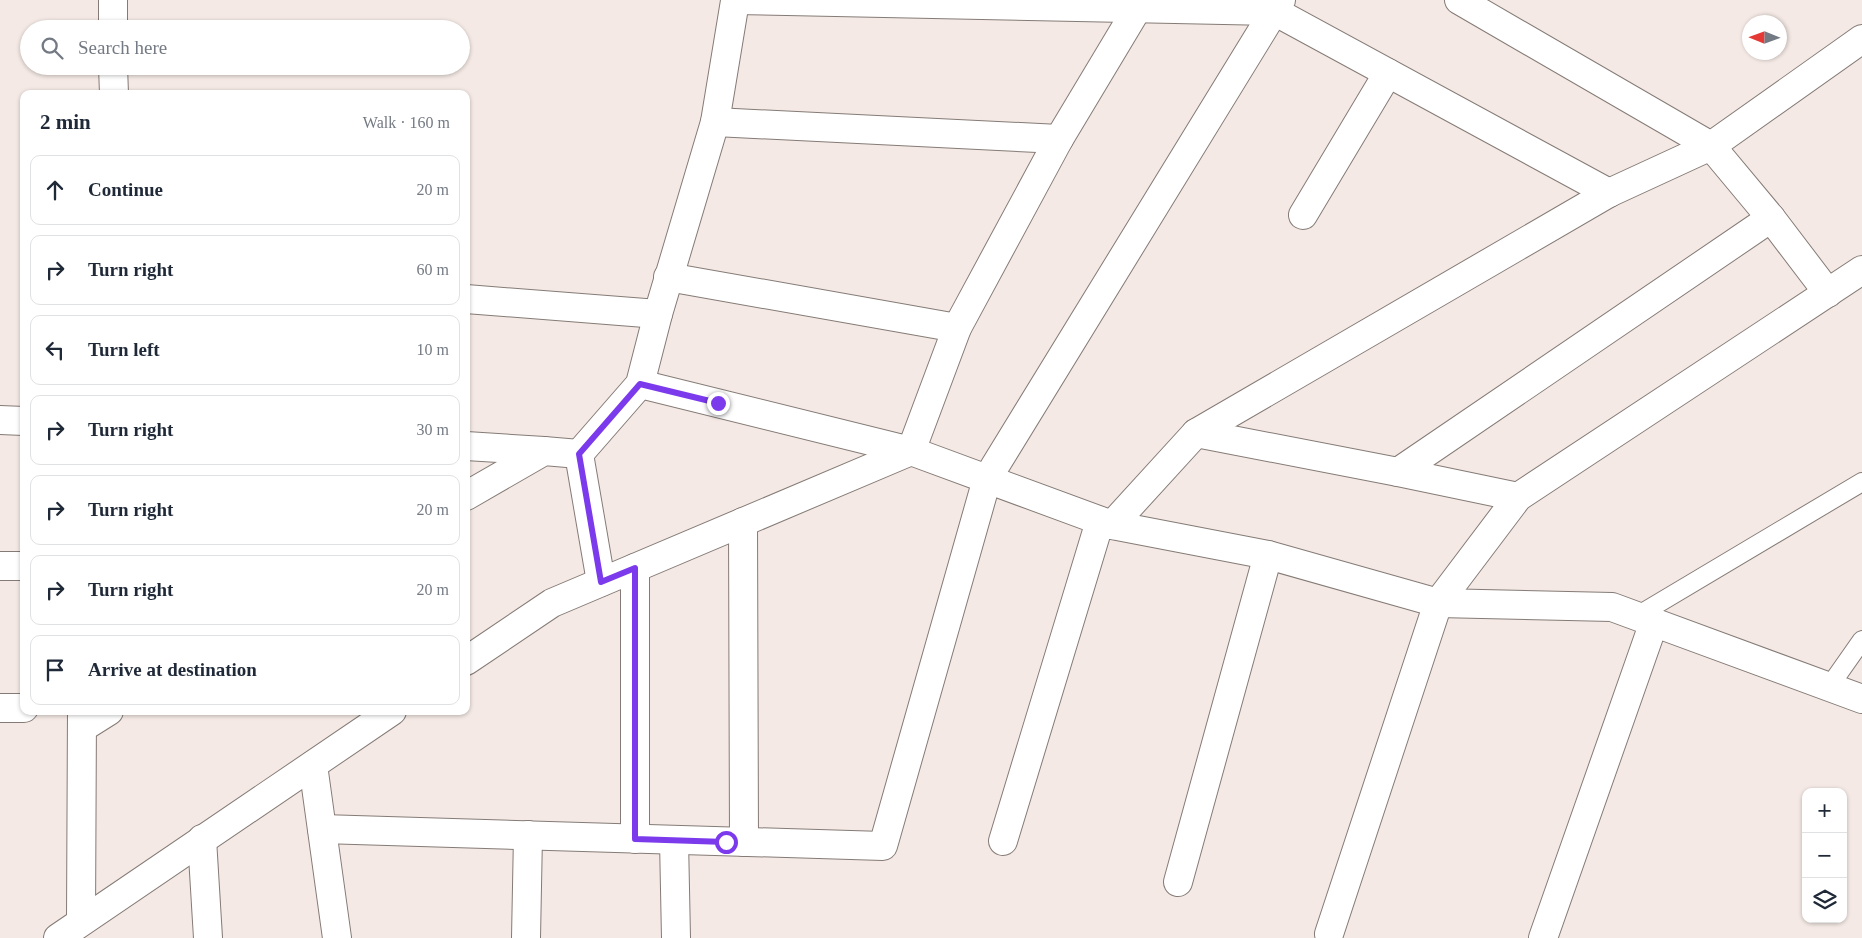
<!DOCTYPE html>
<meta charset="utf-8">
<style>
:root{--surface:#fff;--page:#f6f6f7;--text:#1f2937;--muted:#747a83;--line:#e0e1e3}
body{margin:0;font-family:"Times New Roman",serif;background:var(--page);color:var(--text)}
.controls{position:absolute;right:15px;bottom:15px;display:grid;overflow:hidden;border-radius:10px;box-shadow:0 1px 4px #0004}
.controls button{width:45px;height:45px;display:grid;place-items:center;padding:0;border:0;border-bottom:1px solid var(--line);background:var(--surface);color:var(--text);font:25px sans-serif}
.compass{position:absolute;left:1742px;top:15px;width:45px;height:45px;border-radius:50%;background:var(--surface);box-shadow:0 1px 4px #0004;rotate:271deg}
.stop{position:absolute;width:15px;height:15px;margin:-11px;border:4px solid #7c3aed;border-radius:50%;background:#fff}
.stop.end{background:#7c3aed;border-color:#fff;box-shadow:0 1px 5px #0008}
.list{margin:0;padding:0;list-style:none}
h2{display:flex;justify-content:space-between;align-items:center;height:65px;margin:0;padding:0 20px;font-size:21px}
h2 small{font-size:16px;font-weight:400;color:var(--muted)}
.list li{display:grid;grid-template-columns:32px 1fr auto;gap:15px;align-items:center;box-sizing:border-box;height:70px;margin:0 10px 10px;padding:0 10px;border:1px solid var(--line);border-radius:10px}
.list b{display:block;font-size:19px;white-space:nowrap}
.list em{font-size:16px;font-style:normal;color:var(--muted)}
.icon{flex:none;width:28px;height:28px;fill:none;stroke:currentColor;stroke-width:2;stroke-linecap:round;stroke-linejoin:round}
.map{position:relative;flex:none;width:1862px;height:938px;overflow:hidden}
.search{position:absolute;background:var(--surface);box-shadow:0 1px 4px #0004;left:20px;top:20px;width:450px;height:55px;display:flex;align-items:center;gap:12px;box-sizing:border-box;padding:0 18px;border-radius:28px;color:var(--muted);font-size:19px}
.panel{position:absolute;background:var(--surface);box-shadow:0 1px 4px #0004;left:20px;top:90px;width:450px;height:625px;border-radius:10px}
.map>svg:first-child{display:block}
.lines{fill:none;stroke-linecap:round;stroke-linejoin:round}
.lane-casing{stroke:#857b76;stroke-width:20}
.street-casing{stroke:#857b76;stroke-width:30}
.lane{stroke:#fff;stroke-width:18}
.street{stroke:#fff;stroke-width:28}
.route{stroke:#7c3aed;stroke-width:6}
</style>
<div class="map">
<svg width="1862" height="938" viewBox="0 0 1862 938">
<rect width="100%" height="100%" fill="#f4e9e4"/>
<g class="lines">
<defs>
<g id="lane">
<polyline points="1637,616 1862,482"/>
<polyline points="1829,687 1862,640"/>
</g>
<g id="street">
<polyline points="113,0 113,29"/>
<polyline points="735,0 1274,11 1609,193"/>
<polyline points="1459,0 1711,146 1771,218 1828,293"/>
<polyline points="113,66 114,94"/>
<polyline points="715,122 1059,139"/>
<polyline points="1303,215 1388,73"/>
<polyline points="668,277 957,328"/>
<polyline points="466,299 658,314"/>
<polyline points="640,384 911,451 957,328 1059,139 1137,9"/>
<polyline points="0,420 24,421"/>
<polyline points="1196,433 1398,472 1518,497"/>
<polyline points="466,446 544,451"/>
<polyline points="1398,472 1771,218"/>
<polyline points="466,496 544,451 579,454"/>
<polyline points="743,522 744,842"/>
<polyline points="1112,525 1268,555 1438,603 1612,607 1862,699"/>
<polyline points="0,566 24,566"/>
<polyline points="601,582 579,454 640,384 658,314 715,122 735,1"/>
<polyline points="466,661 552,603 911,451 1112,525 1196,433 1609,193 1711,146 1862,39"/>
<polyline points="0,708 24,708"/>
<polyline points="82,728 109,711"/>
<polyline points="313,765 337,938"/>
<polyline points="322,829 883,846 987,479 1281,0"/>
<polyline points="202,839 208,938"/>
<polyline points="635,839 635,568"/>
<polyline points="674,840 676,938"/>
<polyline points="1003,841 1100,521"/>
<polyline points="1178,882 1268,555"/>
<polyline points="81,921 82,711"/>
<polyline points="1329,934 1438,603 1518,497 1862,270"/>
<polyline points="58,938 392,711"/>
<polyline points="526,938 528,835"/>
<polyline points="1543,938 1654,622"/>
</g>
</defs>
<!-- lane casing -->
<use href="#lane" class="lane-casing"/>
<!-- street casing -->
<use href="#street" class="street-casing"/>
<!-- lane -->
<use href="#lane" class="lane"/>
<!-- street -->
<use href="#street" class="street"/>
</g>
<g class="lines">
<!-- route -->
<polyline class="route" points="718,403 640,384 579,454 601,582 635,568 635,839 726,842"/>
</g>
</svg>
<div class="controls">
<button>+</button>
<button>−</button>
<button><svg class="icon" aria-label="layers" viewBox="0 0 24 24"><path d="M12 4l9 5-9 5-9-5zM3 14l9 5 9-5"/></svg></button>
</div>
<svg class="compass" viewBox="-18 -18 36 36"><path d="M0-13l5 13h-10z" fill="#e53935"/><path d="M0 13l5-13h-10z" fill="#747a83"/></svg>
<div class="stop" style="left:726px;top:842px"></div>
<div class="stop end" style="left:718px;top:403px"></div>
<div class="search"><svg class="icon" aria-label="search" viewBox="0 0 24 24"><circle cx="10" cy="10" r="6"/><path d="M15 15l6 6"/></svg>Search here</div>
<section class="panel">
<h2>2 min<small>Walk · 160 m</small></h2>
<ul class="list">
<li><svg class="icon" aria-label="ahead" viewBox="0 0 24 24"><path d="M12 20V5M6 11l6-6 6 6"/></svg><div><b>Continue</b></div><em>20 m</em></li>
<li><svg class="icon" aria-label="right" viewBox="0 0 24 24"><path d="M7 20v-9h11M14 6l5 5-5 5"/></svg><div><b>Turn right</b></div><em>60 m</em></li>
<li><svg class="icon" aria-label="left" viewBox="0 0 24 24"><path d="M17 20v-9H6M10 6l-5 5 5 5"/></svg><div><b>Turn left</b></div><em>10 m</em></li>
<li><svg class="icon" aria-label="right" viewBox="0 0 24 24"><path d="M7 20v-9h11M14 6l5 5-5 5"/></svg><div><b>Turn right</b></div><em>30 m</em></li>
<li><svg class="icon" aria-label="right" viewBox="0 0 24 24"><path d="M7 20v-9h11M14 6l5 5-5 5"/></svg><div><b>Turn right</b></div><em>20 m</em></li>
<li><svg class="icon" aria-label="right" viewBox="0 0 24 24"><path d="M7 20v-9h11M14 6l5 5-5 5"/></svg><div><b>Turn right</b></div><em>20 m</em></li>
<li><svg class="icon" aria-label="arrive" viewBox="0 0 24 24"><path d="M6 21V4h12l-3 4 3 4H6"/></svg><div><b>Arrive at destination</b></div></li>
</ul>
</section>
</div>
